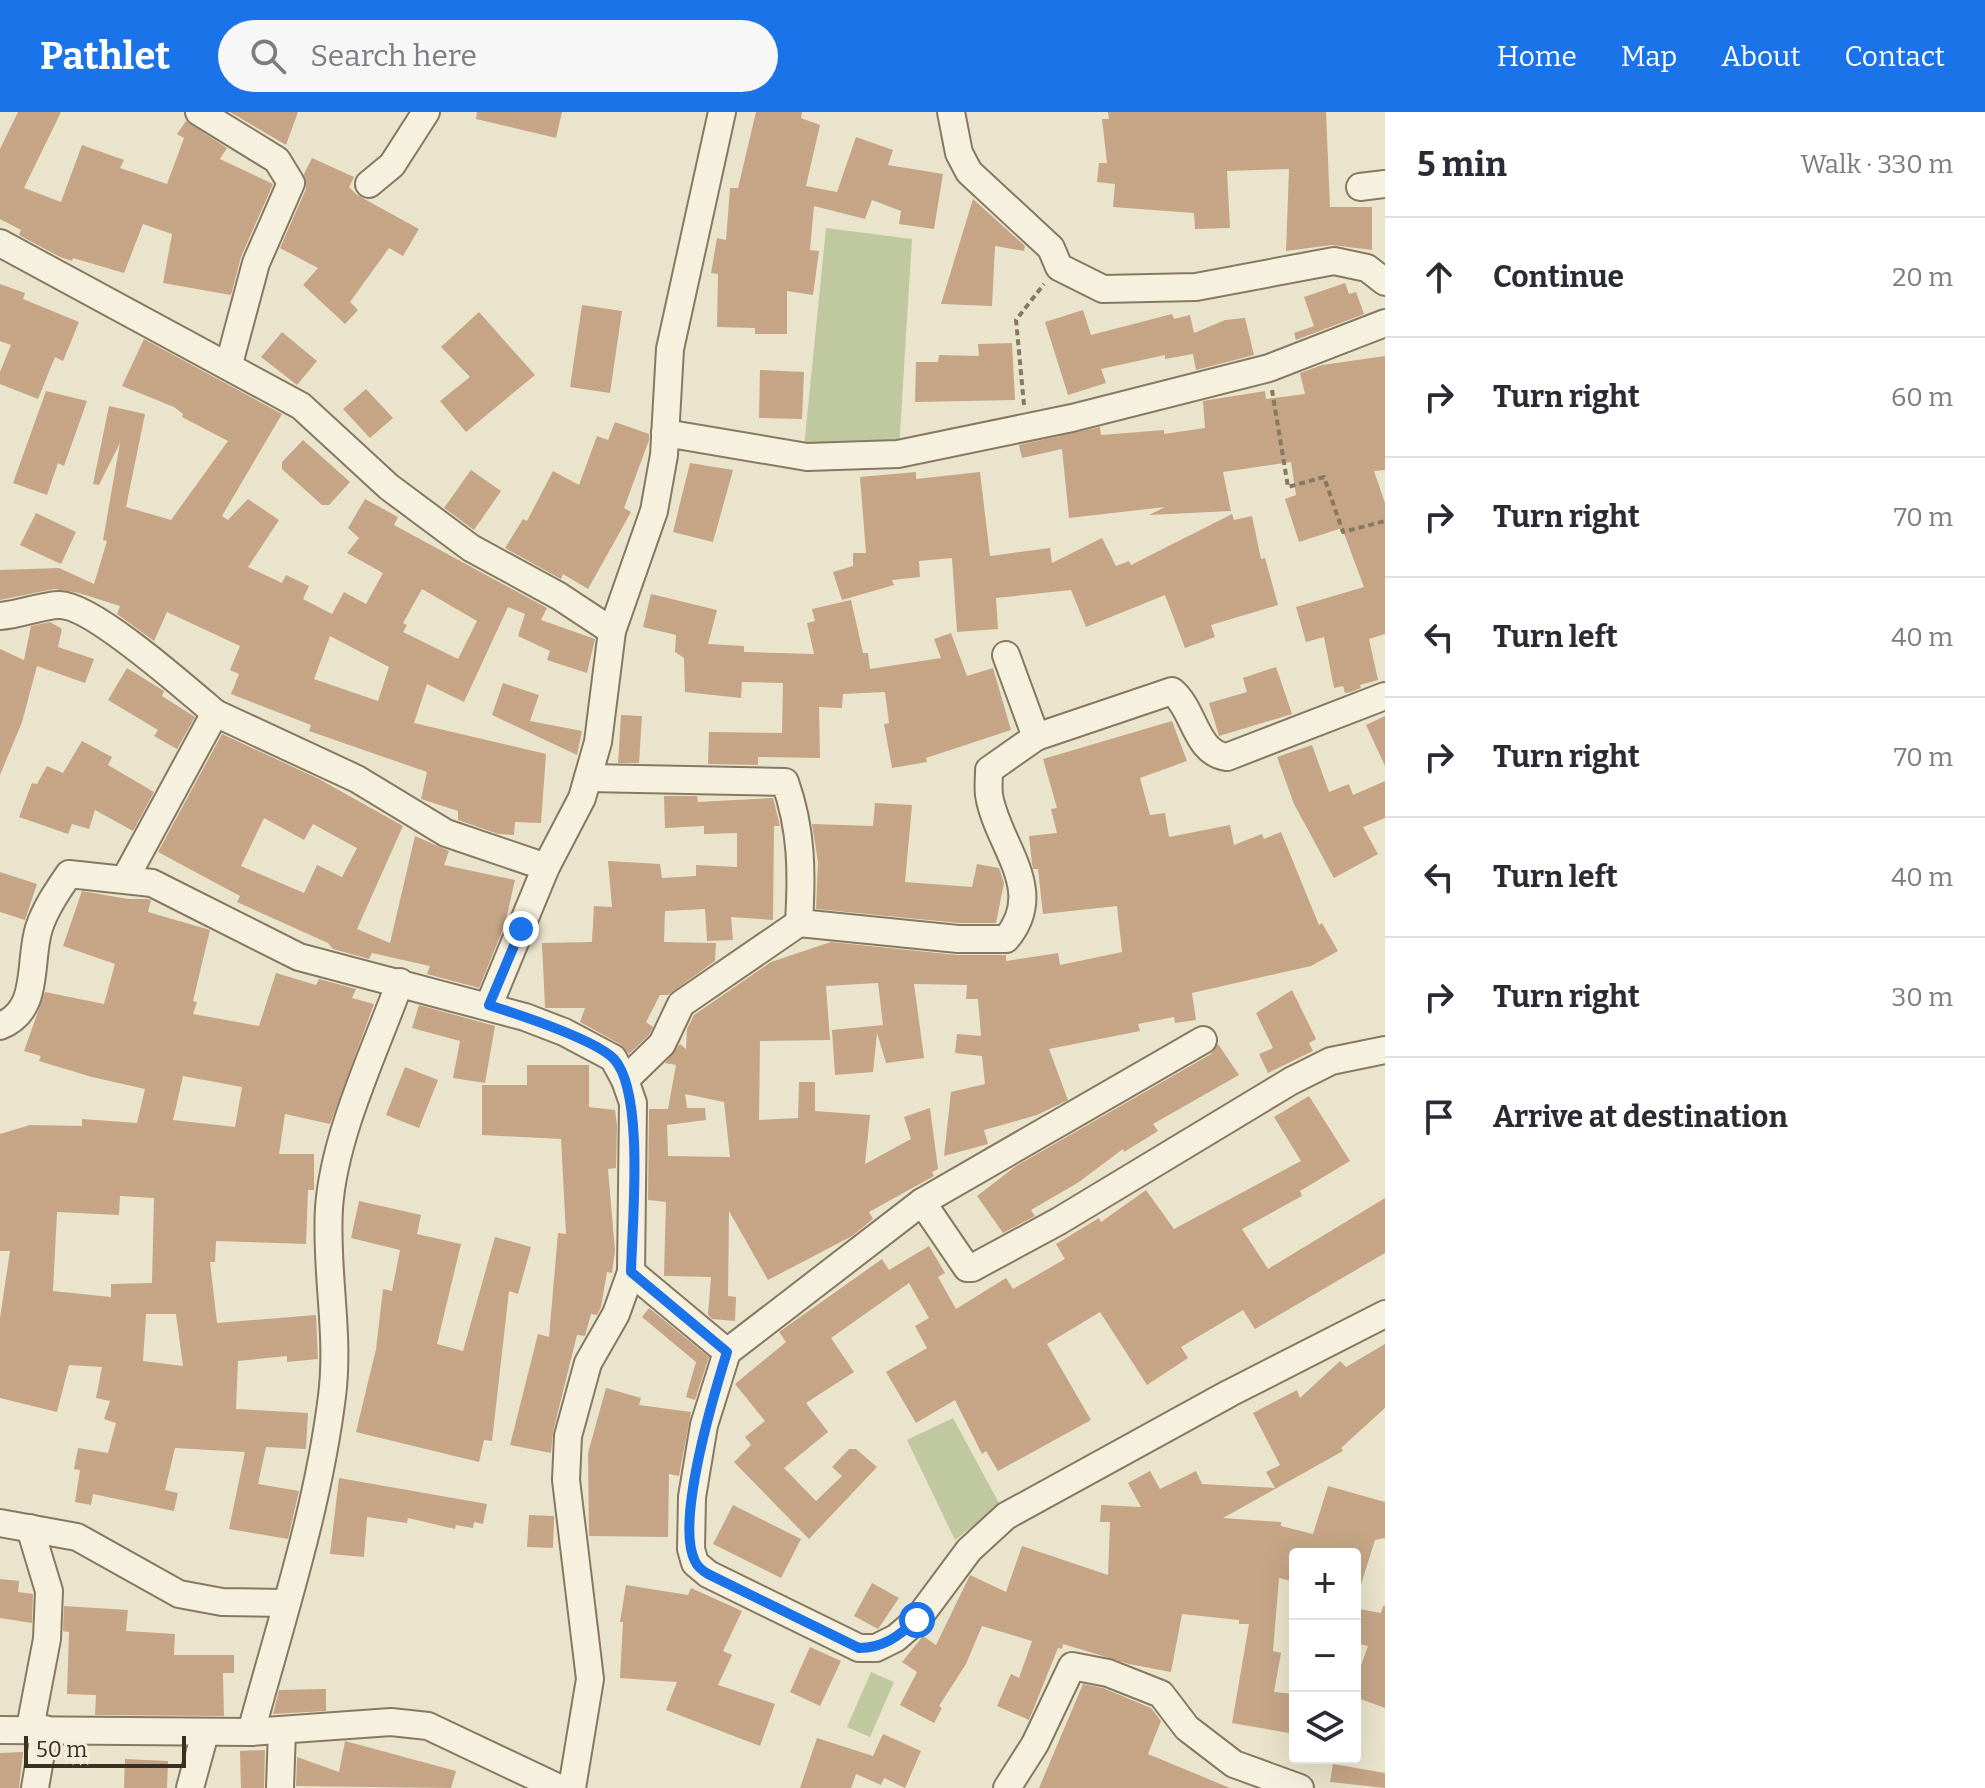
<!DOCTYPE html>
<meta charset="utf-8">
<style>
:root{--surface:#fff;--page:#f7f7f7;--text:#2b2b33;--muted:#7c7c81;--line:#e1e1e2;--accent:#1a73e8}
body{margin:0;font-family:Bitter,serif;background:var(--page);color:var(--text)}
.controls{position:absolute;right:24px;bottom:24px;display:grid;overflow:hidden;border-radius:8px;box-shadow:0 8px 32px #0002}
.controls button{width:72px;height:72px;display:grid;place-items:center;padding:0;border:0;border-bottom:2px solid var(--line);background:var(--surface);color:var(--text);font:40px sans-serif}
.scale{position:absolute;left:24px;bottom:20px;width:162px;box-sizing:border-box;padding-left:8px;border:4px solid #392f23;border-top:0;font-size:22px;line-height:28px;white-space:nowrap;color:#392f23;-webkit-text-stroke:6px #f3eedb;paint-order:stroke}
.stop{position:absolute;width:24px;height:24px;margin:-18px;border:6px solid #1a73e8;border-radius:50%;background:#fff}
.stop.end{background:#1a73e8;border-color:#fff;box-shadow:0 2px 8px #0008}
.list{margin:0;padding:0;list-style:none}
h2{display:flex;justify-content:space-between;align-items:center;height:104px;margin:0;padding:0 32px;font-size:34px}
h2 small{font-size:26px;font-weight:400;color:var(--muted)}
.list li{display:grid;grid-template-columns:52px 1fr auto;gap:24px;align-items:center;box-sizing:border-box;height:120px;padding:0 32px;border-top:2px solid var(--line)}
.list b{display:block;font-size:30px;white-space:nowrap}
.list em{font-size:26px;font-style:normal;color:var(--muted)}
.icon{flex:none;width:44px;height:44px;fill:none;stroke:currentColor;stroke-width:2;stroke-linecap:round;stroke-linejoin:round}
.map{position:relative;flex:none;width:1385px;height:1676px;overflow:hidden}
header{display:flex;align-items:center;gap:48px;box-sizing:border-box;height:112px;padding:0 40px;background:var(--accent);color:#fff}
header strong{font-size:38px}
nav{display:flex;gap:44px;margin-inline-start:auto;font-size:28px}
.search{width:560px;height:72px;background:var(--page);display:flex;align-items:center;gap:20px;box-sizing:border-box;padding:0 28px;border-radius:44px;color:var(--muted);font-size:30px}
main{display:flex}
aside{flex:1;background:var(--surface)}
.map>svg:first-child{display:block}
.green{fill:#c0c8a0}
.building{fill:#c5a586;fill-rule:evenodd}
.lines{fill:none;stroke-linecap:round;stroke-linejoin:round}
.minor-casing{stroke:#867861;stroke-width:30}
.path{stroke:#867861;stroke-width:4;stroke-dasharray:6 4;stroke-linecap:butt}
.minor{stroke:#f6f1de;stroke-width:26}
.route{stroke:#1a73e8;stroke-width:10}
</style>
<header>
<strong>Pathlet</strong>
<div class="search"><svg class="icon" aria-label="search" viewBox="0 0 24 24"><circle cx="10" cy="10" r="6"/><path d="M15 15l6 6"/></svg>Search here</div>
<nav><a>Home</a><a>Map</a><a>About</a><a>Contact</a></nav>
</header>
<main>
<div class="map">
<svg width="1385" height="1676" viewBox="0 0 1385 1676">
<rect width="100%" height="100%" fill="#ebe4cc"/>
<!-- green -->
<g class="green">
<polygon points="826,116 912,127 899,336 804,335"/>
<polygon points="953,1306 1000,1393 955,1428 907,1328"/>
<polygon points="871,1560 894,1570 870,1625 847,1615"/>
</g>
<!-- building -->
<g class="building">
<polygon points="18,0 61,0 24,76 61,90 82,33 124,48 120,56 167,72 184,26 177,22 186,9 227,36 220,47 273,72 241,145 231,183 163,171 172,122 143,112 124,161 73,146 72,149 60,145 19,123 21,118 0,107 0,37"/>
<polygon points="230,0 298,0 286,33"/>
<polygon points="477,0 562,0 556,26 476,7"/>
<polygon points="756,0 802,0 801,6 820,13 806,74 837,80 856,25 893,38 888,53 943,62 934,117 899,112 901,99 872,88 865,107 814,94 810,138 819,139 813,183 787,179 787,222 755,222 755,216 717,215 718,162 711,161 717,126 726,128 730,76 738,76"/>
<polygon points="1108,0 1326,0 1330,95 1372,95 1372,138 1332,133 1286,139 1289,57 1227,59 1230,116 1195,117 1194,101 1113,95 1115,72 1097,70 1099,51 1107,51 1102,7 1109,7"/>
<polygon points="312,46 354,65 349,75 357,83 419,117 403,144 389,136 350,190 358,198 345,212 303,173 318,156 280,136 306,77 304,62"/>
<polygon points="973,87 1025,134 1024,139 995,134 992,194 941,192"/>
<polygon points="1345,171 1349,182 1356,180 1364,202 1296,228 1294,221 1314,214 1304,185"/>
<polygon points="0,172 25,181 23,187 79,210 63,249 55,245 38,287 0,272 0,260 11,233 0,229"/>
<polygon points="582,193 622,199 610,281 570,275"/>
<polygon points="1083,198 1091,223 1172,202 1174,207 1190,203 1194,221 1225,208 1245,206 1254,243 1196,258 1193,242 1165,247 1165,243 1101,257 1106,271 1068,283 1045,210"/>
<polygon points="479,200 535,263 466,320 440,289 470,265 441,235"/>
<polygon points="282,220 317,249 297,273 261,245"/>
<path d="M 144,227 L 282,302 L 222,404 L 228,408 L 248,387 L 279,408 L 248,455 L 282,471 L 286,463 L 309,474 L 303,487 L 332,502 L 344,480 L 366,492 L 383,461 L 347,441 L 359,426 L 348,416 L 365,387 L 398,405 L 394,413 L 547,496 L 541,508 L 595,527 L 587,561 L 547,548 L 550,539 L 518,524 L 525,502 L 508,495 L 464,590 L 427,572 L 414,611 L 546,642 L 541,711 L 515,710 L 514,723 L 498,722 L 458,708 L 458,699 L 421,687 L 427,660 L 309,619 L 311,613 L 231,582 L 239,562 L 230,558 L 240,534 L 167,500 L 154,529 L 117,502 L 120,494 L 79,481 L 54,477 L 0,488 L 0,458 L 59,456 L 94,472 L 107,429 L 103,428 L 120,331 L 99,373 L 93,372 L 109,294 L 145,302 L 126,395 L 171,408 L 228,329 L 182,305 L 183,302 L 174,295 L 122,274 ZM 422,477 L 477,509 L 458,547 L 403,520 L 407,513 L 403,511 ZM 330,524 L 389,555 L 378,589 L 314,567 Z"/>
<polygon points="1012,231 1015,288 915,290 916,250 938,250 939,243 979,244 978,232"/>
<polygon points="1385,244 1385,358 1374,359 1385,391 1385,522 1369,527 1378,568 1360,573 1361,576 1351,580 1345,581 1343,574 1334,576 1324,525 1306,530 1296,495 1364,475 1342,416 1299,430 1285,387 1296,383 1291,350 1223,360 1231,399 1149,403 1165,395 1069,406 1062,337 1022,346 1019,333 1100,315 1101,323 1164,318 1164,322 1205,316 1203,289 1265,279 1266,287 1305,282 1300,261 1322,253"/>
<polygon points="760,258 804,260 802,307 759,306"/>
<polygon points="366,277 393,306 370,326 343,297"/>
<polygon points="46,279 87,289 64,354 58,351 47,383 13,371"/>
<polygon points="615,310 649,322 649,328 624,396 631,400 588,477 563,462 561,467 505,436 523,407 527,409 553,359 579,373 597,324 608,328"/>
<polygon points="303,328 350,370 329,393 322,393 282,357 282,350"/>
<polygon points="690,351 733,358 713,430 673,420"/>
<polygon points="471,358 501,379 474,418 444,396"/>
<polygon points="916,360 916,367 980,360 990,444 1050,436 1052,451 1102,426 1116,454 1129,449 1131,453 1232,402 1234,408 1252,404 1261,447 1265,446 1278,493 1211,513 1215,525 1185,536 1165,483 1086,515 1071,478 996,486 998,517 957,520 952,446 919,449 920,465 892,468 894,473 842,488 833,460 853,454 853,441 866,441 860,365"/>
<polygon points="36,401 76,420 61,452 20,433"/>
<polygon points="651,482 717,498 708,532 744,534 744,540 814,542 807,511 815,509 812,497 851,488 863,541 868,541 870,557 941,546 934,527 951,521 967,564 993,556 1011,618 926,646 927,650 892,656 884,612 889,611 885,580 843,582 842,596 819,595 820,646 758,645 758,653 708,652 709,620 782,621 783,571 742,570 741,586 685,580 684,546 675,540 676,523 643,515"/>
<polygon points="50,510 62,517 58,535 94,547 85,571 37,554 22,610 0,663 0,537 24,548 31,514"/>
<polygon points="1276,555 1292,602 1219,624 1209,591 1247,580 1243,566"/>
<polygon points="127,556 164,579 162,584 195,605 177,637 154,624 158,618 108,588"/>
<polygon points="503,571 539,583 530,609 582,619 577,643 492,603"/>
<polygon points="621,603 642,604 639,651 618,651"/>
<polygon points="1385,604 1385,654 1366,613"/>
<path d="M 1172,609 L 1187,649 L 1140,666 L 1150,703 L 1165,701 L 1169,725 L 1230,713 L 1234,733 L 1262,722 L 1264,727 L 1281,720 L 1319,813 L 1322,811 L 1338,839 L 1311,854 L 1192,881 L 1196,908 L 1175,911 L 1174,905 L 1138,912 L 1140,919 L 1049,937 L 1068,988 L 1037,1003 L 984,1018 L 988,1032 L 944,1044 L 951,980 L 985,972 L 982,944 L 955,941 L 957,922 L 981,924 L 978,887 L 966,887 L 967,873 L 914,872 L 924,946 L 886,951 L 877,921 L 873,960 L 835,963 L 832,918 L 883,913 L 878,871 L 826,874 L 830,928 L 760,929 L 759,1008 L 798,1006 L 799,970 L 815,970 L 815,999 L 870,1003 L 865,1052 L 911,1027 L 904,1005 L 930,996 L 938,1057 L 932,1060 L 934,1064 L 869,1100 L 873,1107 L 852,1124 L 768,1168 L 729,1099 L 728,1184 L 736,1185 L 735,1209 L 712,1207 L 708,1203 L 711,1165 L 664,1164 L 666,1090 L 648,1088 L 649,997 L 668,997 L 676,953 L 665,951 L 680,932 L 686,937 L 687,917 L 694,903 L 771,850 L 831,830 L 957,843 L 1006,843 L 1006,849 L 1058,841 L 1060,853 L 1122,840 L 1117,794 L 1043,802 L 1038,757 L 1033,757 L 1032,752 L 1029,724 L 1057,721 L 1051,697 L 1057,696 L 1043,647 ZM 685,982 L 724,990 L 730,1045 L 668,1044 L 667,1013 L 706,1008 L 705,996 L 687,996 Z"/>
<path d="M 222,622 L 319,667 L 403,714 L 357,817 L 390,831 L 415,724 L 449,739 L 444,753 L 515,768 L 505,812 L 479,876 L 427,862 L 430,854 L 372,841 L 369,847 L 333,837 L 328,831 L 237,790 L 240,784 L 158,740 ZM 264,706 L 304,728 L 313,712 L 357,736 L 342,765 L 317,753 L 304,781 L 241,754 Z"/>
<polygon points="82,629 112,645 108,653 154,680 133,719 95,698 89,717 72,712 68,722 19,705 32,671 37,672 47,654 63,661"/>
<polygon points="1312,633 1329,680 1349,672 1353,683 1385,669 1385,706 1363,715 1378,742 1334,766 1294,692 1277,645"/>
<polygon points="664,684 697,684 698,690 773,686 780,714 774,714 773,808 731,805 733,828 707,829 705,797 665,799 664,830 716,831 715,849 668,883 660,883 646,910 653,915 649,923 629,942 620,932 580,910 585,896 545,896 542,831 592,830 594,794 612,795 608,749 660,752 662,766 696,764 696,753 737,755 737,721 704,722 704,714 665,716"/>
<polygon points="875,691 912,693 905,770 972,775 977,752 999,756 1004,771 996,811 959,811 816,797 818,750 812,712 873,714"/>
<polygon points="0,760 37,772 25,808 0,800"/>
<path d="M 82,779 L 128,787 L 147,787 L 151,788 L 148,800 L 210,818 L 193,889 L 197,890 L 193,902 L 259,914 L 276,861 L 316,873 L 319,867 L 356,877 L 352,886 L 374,892 L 330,1012 L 285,1002 L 279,1042 L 314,1042 L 314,1078 L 308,1078 L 306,1132 L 216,1129 L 215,1150 L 210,1150 L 217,1211 L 316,1203 L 318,1247 L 287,1250 L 287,1244 L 238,1249 L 236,1297 L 308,1301 L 306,1337 L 266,1335 L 258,1372 L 299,1379 L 288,1427 L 229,1417 L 245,1340 L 175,1336 L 165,1378 L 178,1381 L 174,1399 L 93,1382 L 91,1393 L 75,1390 L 80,1358 L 74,1357 L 78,1336 L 108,1341 L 116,1311 L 104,1307 L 110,1289 L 96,1286 L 102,1255 L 69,1253 L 57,1300 L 0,1286 L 0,1206 L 10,1139 L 0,1139 L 0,1022 L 30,1013 L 82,1014 L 82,1007 L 137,1011 L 145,977 L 92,965 L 39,949 L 41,944 L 24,939 L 45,880 L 104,892 L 115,852 L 63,834 ZM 183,964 L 242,975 L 235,1015 L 173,1008 ZM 120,1084 L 154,1086 L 152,1171 L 111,1172 L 111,1185 L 53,1179 L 57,1100 L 119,1103 ZM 146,1202 L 176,1202 L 183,1254 L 143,1249 Z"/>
<polygon points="1292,878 1316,927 1309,931 1313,939 1268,961 1259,942 1273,936 1256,901"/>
<polygon points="419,893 495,914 485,971 453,966 460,929 412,916"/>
<polygon points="1218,932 1239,963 1153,1012 1158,1019 1124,1040 1123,1037 1079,1070 1031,1098 1035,1104 1003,1121 977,1084 1016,1054 1211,942"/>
<polygon points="527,953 589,953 589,995 615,998 617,1014 616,1056 608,1057 615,1139 612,1161 607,1160 601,1195 597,1203 591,1202 585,1224 577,1223 553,1320 551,1341 510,1333 538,1222 549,1225 558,1121 566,1122 561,1027 482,1023 482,973 527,973"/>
<polygon points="405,955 438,968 419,1016 386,1003"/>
<polygon points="1309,984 1350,1049 1300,1079 1302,1084 1242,1117 1268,1157 1385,1086 1385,1141 1255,1217 1243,1198 1181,1235 1188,1246 1147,1273 1100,1200 1047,1232 1091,1308 998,1359 986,1339 982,1342 955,1288 916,1311 886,1260 927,1236 915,1214 929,1206 909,1171 831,1226 854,1260 806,1291 828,1320 784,1356 816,1389 842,1364 832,1355 849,1337 856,1337 877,1355 809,1427 734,1350 751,1333 745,1325 765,1309 735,1272 786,1230 779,1220 882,1147 889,1158 929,1134 945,1161 938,1165 956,1197 1006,1166 1013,1177 1065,1147 1056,1132 1099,1106 1101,1110 1146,1078 1174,1117 1301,1049 1274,1005"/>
<polygon points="359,1089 421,1103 417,1122 461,1132 437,1232 463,1239 495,1125 531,1135 518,1182 509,1179 492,1329 484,1328 479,1350 356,1320 376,1237 383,1177 392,1179 400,1138 351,1126"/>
<polygon points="649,1196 709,1245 695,1288 686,1285 696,1250 642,1205"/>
<polygon points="1385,1232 1385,1296 1341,1336 1343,1339 1223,1406 1281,1410 1281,1414 1313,1422 1328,1374 1385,1390 1385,1426 1375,1428 1359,1479 1355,1479 1355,1442 1295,1442 1295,1470 1279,1466 1273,1539 1281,1541 1274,1580 1295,1582 1295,1622 1232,1611 1249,1512 1239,1512 1239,1508 1182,1502 1171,1560 1129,1552 1063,1532 1062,1537 1058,1536 1029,1608 997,1594 1011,1562 1019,1566 1032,1529 982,1514 966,1552 939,1594 942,1596 934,1611 900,1593 917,1560 902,1550 923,1524 936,1533 970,1463 1006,1480 1022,1434 1108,1463 1110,1410 1100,1410 1101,1393 1141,1395 1128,1371 1150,1359 1160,1377 1196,1359 1202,1372 1275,1376 1266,1360 1280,1353 1253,1301 1297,1278 1300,1286 1340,1249 1346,1255"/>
<polygon points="606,1276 641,1286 639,1293 691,1300 679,1364 669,1362 668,1425 589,1424 588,1341"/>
<polygon points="339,1366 487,1392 483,1412 474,1410 473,1416 456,1413 455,1417 408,1406 407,1411 367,1405 364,1445 330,1442"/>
<polygon points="733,1393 801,1427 781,1466 713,1432"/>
<polygon points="529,1403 554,1404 553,1436 527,1435"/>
<polygon points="0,1467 19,1469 18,1480 33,1482 32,1511 0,1506"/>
<polygon points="872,1471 899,1486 878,1517 854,1504"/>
<polygon points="626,1473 688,1483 691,1476 742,1499 723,1539 732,1543 718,1573 775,1592 760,1634 666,1598 677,1570 620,1566 623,1510 620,1510"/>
<polygon points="64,1494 128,1498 126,1519 175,1522 174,1543 234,1543 234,1561 223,1561 224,1604 95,1603 96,1583 67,1582 69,1520 63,1519"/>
<polygon points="1383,1494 1385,1494 1385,1596 1355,1585 1355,1570 1368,1534 1355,1531 1359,1497 1381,1501"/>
<polygon points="810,1535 841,1549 820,1594 790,1580"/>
<polygon points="1083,1572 1103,1576 1151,1596 1161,1609 1148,1642 1230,1676 1039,1676"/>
<polygon points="326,1577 326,1599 273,1602 279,1578"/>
<polygon points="883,1622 921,1639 905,1676 884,1666 881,1673 856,1662 851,1676 800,1676 817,1626 873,1644"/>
<polygon points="345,1629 456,1659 451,1676 296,1674 297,1645 339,1660"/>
<polygon points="265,1638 264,1676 241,1676 240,1639"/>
<polygon points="23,1640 19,1676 0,1676 0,1641"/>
<polygon points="125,1647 168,1649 167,1676 124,1676"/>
<polygon points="1333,1652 1385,1661 1385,1676 1330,1670"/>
</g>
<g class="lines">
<defs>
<g id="minor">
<polyline points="199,0 277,48 291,71 256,151 229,252"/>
<polyline points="951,0 959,41 969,60 1051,136 1059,155 1103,177 1196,175 1334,149 1367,156 1385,170"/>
<polyline points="369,72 392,53 426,0"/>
<polyline points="1360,75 1385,72"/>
<polyline points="0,131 301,294 389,375 471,436 559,484 612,519"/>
<polyline points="665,321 807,345 898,342 1072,306 1269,256 1385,211"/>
<path d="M 0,504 C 18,503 47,492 60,493 C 92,493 188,578 215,601"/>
<path d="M 1006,543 L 1036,625 L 1172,579 C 1195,598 1195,641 1227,645 L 1385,584"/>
<path d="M 588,666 L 785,670 C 802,718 802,761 799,811 L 958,827 L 1006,827 C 1048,778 997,733 989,683 C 988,675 989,666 989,658 L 1036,625"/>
<polyline points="126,765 215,601 357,667 446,721 546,755"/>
<polyline points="489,893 546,755 582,686 598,630 612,519 654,399 664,343 670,237 722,0"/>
<path d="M 0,914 C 41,898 28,851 39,816 C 45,797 58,778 69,762 L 152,771 L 299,845 L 525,905 L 564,920 L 613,946 L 625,968 L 633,991 L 631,1160 L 616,1202 L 588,1251 L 568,1324 L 566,1368 L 590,1567 L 572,1676"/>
<polyline points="1203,928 922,1090 727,1240 704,1313 692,1385 691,1437 695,1451 708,1462 859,1536 876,1536 896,1526 917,1508 969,1438 1006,1404 1230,1281 1385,1202"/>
<polyline points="625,968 662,932 681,892 799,811"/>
<polyline points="922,1090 967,1156 972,1156 1059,1109 1291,969 1331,949 1385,938"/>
<polyline points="631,1160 727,1240"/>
<polyline points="0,1411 77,1425 179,1482 222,1490 286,1491"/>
<polyline points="30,1416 49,1479 47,1527 30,1616"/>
<polyline points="0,1618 251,1620 391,1610 428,1614 559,1676"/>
<path d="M 251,1620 C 281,1509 318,1398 332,1284 C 340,1221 325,1158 329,1096 C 334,1023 375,939 400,870"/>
<polyline points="35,1676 45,1617"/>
<polyline points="190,1676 205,1621"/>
<polyline points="280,1676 282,1618"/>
<polyline points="1007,1676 1035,1632 1072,1554 1108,1561 1161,1582 1187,1616 1234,1652 1300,1676"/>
</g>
</defs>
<!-- minor casing -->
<use href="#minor" class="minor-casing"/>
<!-- path -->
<g class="path">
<polyline points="1272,278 1288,375 1324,365 1343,420 1385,409"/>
<polyline points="1024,293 1016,208 1044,172"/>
</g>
<!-- minor -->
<use href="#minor" class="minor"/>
</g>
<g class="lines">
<!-- route -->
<path class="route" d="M 521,817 L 489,893 C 517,902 595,927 614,947 C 645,981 632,1112 631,1160 L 727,1240 C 714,1282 675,1411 695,1449 C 697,1454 703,1459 708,1462 L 859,1536 C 884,1536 898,1524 917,1508"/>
</g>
</svg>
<div class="controls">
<button>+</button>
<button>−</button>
<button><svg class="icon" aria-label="layers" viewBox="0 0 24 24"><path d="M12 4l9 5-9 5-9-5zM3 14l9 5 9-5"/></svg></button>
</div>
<div class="scale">50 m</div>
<div class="stop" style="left:917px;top:1508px"></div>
<div class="stop end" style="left:521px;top:817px"></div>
</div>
<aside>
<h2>5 min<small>Walk · 330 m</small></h2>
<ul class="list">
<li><svg class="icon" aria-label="ahead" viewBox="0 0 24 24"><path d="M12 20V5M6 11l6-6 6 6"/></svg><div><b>Continue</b></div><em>20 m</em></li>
<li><svg class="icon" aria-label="right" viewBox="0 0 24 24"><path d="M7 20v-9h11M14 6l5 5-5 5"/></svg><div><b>Turn right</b></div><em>60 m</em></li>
<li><svg class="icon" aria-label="right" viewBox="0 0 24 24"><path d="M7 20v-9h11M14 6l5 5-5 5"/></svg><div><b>Turn right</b></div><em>70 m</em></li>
<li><svg class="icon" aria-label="left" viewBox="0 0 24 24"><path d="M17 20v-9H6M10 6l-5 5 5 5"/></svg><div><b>Turn left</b></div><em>40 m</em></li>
<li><svg class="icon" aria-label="right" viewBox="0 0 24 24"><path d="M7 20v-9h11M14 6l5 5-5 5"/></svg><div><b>Turn right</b></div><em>70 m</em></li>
<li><svg class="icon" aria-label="left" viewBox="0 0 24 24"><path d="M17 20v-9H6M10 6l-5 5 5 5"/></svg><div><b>Turn left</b></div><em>40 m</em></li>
<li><svg class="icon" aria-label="right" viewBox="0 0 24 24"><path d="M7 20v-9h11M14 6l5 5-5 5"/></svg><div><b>Turn right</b></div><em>30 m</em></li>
<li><svg class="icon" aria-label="arrive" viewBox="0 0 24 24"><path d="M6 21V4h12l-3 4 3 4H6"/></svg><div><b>Arrive at destination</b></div></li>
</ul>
</aside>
</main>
